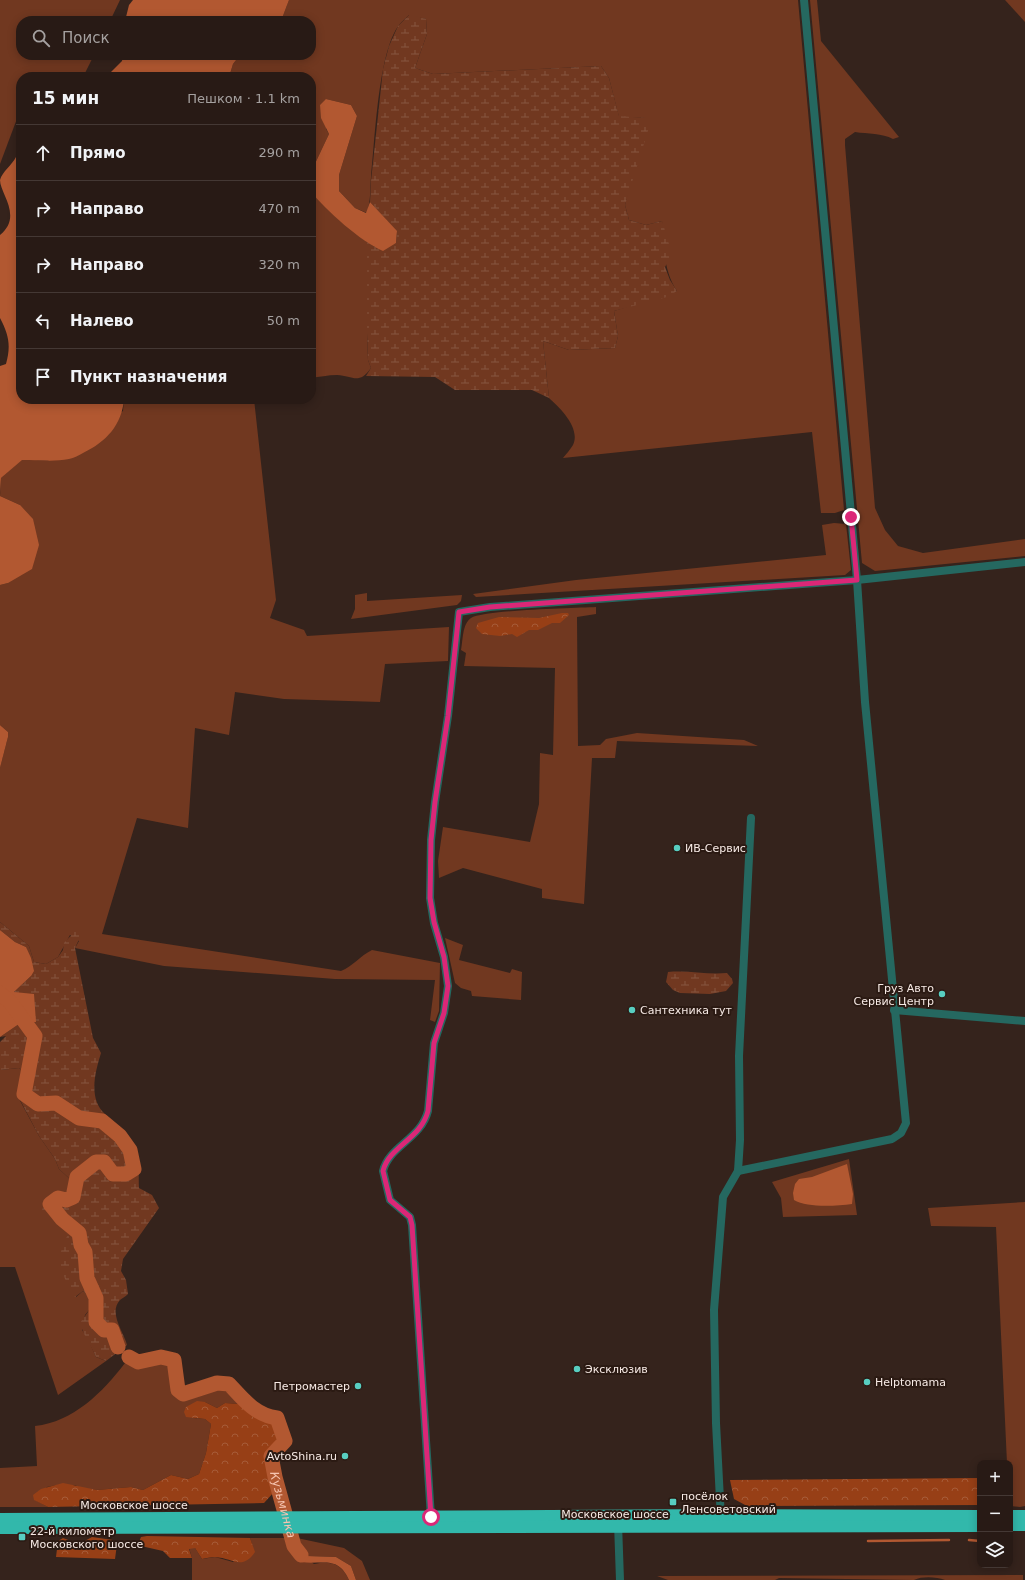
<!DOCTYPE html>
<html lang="ru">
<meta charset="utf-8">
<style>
:root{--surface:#281a15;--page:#342722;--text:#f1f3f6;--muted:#a5a1a0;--line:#443834}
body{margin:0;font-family:"DejaVu Sans",sans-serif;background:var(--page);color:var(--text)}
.controls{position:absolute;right:12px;bottom:12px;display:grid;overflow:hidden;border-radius:8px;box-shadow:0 2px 10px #0003}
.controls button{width:36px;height:36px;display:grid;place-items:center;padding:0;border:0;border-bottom:1px solid var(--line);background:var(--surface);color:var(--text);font:20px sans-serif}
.stop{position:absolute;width:12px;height:12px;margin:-9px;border:3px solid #db2777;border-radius:50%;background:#fff}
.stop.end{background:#db2777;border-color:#fff;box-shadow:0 1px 4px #0008}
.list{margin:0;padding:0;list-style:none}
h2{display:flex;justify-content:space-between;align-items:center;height:52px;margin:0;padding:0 16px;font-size:17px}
h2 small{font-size:13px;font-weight:400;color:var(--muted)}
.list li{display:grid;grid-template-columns:26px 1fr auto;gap:12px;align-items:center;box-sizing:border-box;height:56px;padding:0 16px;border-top:1px solid var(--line)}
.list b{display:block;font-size:15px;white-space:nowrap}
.list em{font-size:13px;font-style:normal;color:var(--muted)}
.icon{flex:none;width:22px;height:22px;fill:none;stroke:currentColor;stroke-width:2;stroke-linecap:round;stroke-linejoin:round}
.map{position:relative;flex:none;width:1025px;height:1580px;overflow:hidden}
.search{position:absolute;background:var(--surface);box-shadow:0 2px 10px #0003;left:16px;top:16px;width:300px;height:44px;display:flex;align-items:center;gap:10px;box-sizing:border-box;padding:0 14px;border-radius:16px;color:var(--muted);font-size:15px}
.panel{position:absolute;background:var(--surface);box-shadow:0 2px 10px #0003;left:16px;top:72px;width:300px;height:332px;border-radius:16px}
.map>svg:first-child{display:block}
.grass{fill:#713820}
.forest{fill:url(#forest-crowns)}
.wetland{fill:url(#wetland-marsh)}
.water{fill:#b25831}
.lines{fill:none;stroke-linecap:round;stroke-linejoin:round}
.stream{stroke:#b25831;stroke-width:2.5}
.river{stroke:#b25831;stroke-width:15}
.street{stroke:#256860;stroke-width:8}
.highway{stroke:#32b8ab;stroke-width:12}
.route{stroke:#db2777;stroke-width:5}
.poi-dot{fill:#58cec1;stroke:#2b1a13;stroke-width:1.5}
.labels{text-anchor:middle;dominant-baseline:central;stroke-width:4;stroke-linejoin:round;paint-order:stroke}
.poi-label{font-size:11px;fill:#f7eae5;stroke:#2b1a13;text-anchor:start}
.street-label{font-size:11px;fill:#f7eae5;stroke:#2b1a13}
.water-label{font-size:12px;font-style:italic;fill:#f6c4b0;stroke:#2b1a13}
</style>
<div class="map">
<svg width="1025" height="1580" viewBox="0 0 1025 1580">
<defs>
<pattern id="forest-crowns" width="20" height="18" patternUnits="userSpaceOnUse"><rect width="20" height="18" fill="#973f16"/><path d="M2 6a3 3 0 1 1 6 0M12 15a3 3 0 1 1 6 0" fill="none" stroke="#a65b38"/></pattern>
<pattern id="wetland-marsh" width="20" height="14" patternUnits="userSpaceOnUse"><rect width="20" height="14" fill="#713820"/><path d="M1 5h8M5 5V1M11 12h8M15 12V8" fill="none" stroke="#865540"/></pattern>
</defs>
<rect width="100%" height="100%" fill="#35231c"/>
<!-- grass -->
<g class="grass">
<polygon points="0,0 120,0 110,21 21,21 21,55 94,55 83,77 21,77 21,117 18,116 0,164"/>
<path d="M 289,0 L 798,0 L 844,510 L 835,513 L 821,513 L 812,432 L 563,458 C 566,454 570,450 573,445 C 581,428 560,408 549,398 L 543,341 L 569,350 L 615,348 L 618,336 L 614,311 L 677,291 C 663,270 664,246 662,221 L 646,225 L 629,220 L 625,205 L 646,118 L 619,117 L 609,78 L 601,66 L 433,74 L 415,68 L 427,34 L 426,19 L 409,15 C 406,18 402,21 399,25 C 378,52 375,141 371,177 C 370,189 371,200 367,213 L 355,208 L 339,191 L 339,175 L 357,116 L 351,105 L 326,99 L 326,129 L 329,134 L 311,172 L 311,77 L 229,77 L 233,64 L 240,55 L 311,55 L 311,21 L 281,21 Z"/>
<path d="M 810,0 L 817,0 L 821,41 L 899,137 L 893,139 C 882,133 868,134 855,132 L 845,139 L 845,145 L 875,508 L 885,530 L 898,546 L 923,553 L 1025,539 L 1025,556 L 875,571 L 862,563 Z"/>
<polygon points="1005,0 1025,0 1025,22"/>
<path d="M 311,192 L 335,216 L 367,242 L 367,333 L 368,360 L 371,368 C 359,385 353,376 337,375 C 328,375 319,377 311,378 Z"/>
<path d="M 124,399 L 254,399 L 276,600 L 270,618 L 304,630 L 307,636 L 449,627 L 448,661 L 385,664 L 380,702 L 284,699 L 235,692 L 229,735 L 195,728 L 188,828 L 137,818 L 102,934 L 341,971 C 353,966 360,956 372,950 L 440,963 L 439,1011 L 435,1022 L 430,1020 L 435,980 L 335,979 L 164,966 L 75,948 L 79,941 L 70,935 L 58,957 L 46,964 L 34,962 L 29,946 L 0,922 L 0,768 L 8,737 L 8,732 L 0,725 L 0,585 L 8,583 L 20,505 L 0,496 L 1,478 L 22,459 L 48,461 L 123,411 Z"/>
<polygon points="834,523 846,524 851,570 845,575 476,597 473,594 576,580 826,555 822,525"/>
<polygon points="367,593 367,601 462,595 461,601 457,605 351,619 355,609 355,595"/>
<path d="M 596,607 L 596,614 L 577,617 L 578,746 L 600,745 L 606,739 L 637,733 L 744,740 L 758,746 L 617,741 L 615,758 L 592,758 L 584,904 L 542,898 L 542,889 L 463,868 L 439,878 L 438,861 L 443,827 L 530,842 L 539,804 L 540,753 L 553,755 L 555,668 L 464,666 L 466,653 L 461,650 C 463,641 462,624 471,618 C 484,610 575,608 596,607 Z"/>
<polygon points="445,938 463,945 459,960 510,973 512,969 522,972 521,1000 472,996 471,991 461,988 455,983"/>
<polygon points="19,1068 22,1070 17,1095 39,1136 55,1159 59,1169 71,1180 70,1188 47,1211 69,1234 76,1297 83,1291 90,1297 90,1309 85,1315 82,1330 87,1337 96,1357 106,1361 58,1395 15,1267 0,1267 0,1070"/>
<polygon points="849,1159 857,1215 783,1217 781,1198 772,1182"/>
<polygon points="1025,1202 1025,1506 1020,1507 1010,1506 1010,1495 1013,1490 1010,1482 1010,1463 1007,1463 996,1227 931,1226 928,1208"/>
<path d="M 161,1362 L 166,1362 C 174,1374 169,1388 179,1399 L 190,1398 L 222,1388 L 230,1392 L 239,1404 L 225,1403 L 217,1408 L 205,1402 L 194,1418 L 205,1419 L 211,1424 L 206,1453 L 199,1474 L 188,1479 L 171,1475 L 143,1490 L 131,1487 L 97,1490 L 81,1488 L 75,1485 L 57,1485 L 47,1487 L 35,1500 L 48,1507 L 0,1507 L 0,1468 L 37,1466 L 35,1426 C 73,1422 103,1392 125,1363 L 139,1366 Z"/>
<path d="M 250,1538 L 288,1538 L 291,1548 L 314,1564 C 331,1561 341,1563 349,1580 L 192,1580 L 192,1558 L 189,1548 L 195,1548 L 202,1559 L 215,1557 L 233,1562 L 252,1544 Z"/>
<polygon points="297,1538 344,1548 362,1561 370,1580 356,1580 351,1566 336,1557 307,1556 298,1546"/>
<path d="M 1023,1575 L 1023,1580 L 945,1580 C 936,1577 923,1576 914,1580 L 779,1578 L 775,1580 L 668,1580 L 657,1576 Z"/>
</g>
<!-- forest -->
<g class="forest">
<polygon points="562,613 568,613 569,615 560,623 552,623 538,630 529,630 517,637 512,634 500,636 482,634 476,628 478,623 499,617 539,618"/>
<polygon points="197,1401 205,1402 217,1408 225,1403 239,1404 257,1416 274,1423 277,1427 278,1438 265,1454 274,1492 264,1503 48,1507 34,1500 33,1495 41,1489 63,1483 97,1490 131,1487 143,1490 171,1475 188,1479 199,1474 206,1453 211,1424 205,1419 186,1417 184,1412 186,1407"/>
<polygon points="980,1478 980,1505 747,1506 734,1499 730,1480"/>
<path d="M 147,1536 L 250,1538 L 255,1552 C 242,1571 233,1558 215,1557 C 211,1557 206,1558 202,1559 L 195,1548 L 189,1549 L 192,1558 L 170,1558 L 163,1551 L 141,1546 L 139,1542 L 141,1537 Z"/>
<polygon points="92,1537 113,1540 117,1544 115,1559 56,1557 58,1541 63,1538 79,1544"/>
</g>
<!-- wetland -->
<g class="wetland">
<polygon points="410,14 426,19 427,34 415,68 433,74 601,66 609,78 619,116 646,118 651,121 625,205 629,220 646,225 662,221 672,254 665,267 670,280 677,291 667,297 614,311 618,336 615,348 569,350 543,341 549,398 532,390 455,390 435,377 366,376 371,368 368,360 367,333 367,242 375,247 396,243 397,232 370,202 371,181 383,69 389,46 398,26"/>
<path d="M 0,922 L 29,946 L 34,962 L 46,964 L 58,957 L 63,950 L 64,943 L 77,929 L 82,933 L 75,948 L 93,1038 L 101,1053 C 95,1072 88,1099 105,1114 C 114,1123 127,1131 133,1143 C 141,1156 138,1174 139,1188 L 152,1195 L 159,1208 L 123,1259 L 121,1271 L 126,1280 L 128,1294 C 125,1297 122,1298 120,1300 C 108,1313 124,1332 127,1345 L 106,1361 L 96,1357 C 91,1346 83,1334 80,1323 L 90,1309 L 90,1297 L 83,1291 L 75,1297 C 61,1273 53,1260 69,1233 L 49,1212 L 42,1210 C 46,1199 54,1191 66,1193 L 70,1188 L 71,1180 L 59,1169 L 55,1159 L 39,1136 L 17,1094 L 20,1088 L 22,1070 L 19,1068 L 0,1070 L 0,1042 L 6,1036 L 0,1037 L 19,1024 L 36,1022 L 14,992 L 31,976 L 26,947 L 15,942 L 0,930 Z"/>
<path d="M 668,972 C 688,970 707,975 727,973 L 732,979 L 733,983 L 726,991 L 710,994 L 680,993 L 673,990 L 666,982 Z"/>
</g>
<!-- water -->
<g class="water">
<polygon points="133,0 289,0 281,21 125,21 129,5"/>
<polygon points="123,55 240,55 233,64 229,77 106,77 122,61"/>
<path d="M 326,99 L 351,105 L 357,116 L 339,175 L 339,191 L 355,208 L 366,213 L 370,202 L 397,231 L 396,243 L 383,251 C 361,242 326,210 311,192 L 311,172 L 329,134 L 321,118 L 320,105 Z"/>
<path d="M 20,136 L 21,399 L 124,399 C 122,425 106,442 83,453 C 79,455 74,458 69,459 C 54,462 38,460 22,460 L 1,478 L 0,493 L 0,366 L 6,364 C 11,346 9,335 0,318 L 0,235 C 23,216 0,194 0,180 C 2,172 12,165 16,157 C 19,152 19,142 20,136 Z"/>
<polygon points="0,496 20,505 33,519 39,545 32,569 8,583 0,585"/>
<polygon points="0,725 8,732 8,737 0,768"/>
<polygon points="0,930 15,942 26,947 31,958 34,971 31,976 14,992 34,994 36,1022 19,1024 0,1037"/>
<path d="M 847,1164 L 853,1194 L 852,1204 C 836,1206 807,1208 794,1200 L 793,1193 L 795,1184 L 799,1179 L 812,1177 Z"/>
<path d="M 288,1538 L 297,1538 L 298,1546 L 307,1556 L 336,1557 L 351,1566 L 356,1580 L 349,1580 C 338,1555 323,1565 301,1562 L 291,1548 Z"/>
</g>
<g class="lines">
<!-- stream -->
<g class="stream">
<polyline points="969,1540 980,1541"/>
<polyline points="868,1541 949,1540"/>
</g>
<!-- river -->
<g class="river">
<polyline points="0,993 11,1003 35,1036 24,1094 38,1104 56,1103 79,1118 102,1121 120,1136 130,1150 134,1169 126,1174 113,1174 104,1162 96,1162 77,1177 73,1197 66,1200 58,1198 50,1204 62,1219 79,1233 81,1245 85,1252 87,1278 96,1298 96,1322 104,1330 112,1330 118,1347"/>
<path id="s1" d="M 129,1357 L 138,1362 L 161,1357 L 174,1360 L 178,1390 L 183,1394 L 217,1383 L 229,1384 C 243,1399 255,1415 277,1418 L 285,1441 L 271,1456 L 275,1477 L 294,1546 L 301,1555"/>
</g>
<!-- street -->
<g class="street">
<polyline points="894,1010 1025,1021"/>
<polyline points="738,1171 892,1139 901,1133 906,1123 865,702 857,580 804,0"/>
<path d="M 431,1517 L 412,1225 L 410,1217 L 390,1200 L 383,1171 C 389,1146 421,1139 428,1111 L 434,1043 L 444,1013 L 448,986 L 444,957 L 434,923 L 430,898 L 431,840 L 435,802 L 448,716 L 459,612 L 490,607 L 857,580 L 1025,562"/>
<polyline points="721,1519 716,1423 714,1310 723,1197 738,1171 740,1140 739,1056 751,818"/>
<polyline points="618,1523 620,1580"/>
</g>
<!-- highway -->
<g class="highway">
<polyline points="1010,1516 1025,1516"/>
<polyline points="0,1519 721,1515 980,1516"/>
<polyline points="1010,1525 1025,1525"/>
<polyline points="0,1528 980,1526"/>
</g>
</g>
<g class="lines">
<!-- route -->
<path class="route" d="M 431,1517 L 412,1225 L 410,1217 L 390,1200 L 383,1171 C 389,1146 421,1139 428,1111 L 434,1043 L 444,1013 L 448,986 L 444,957 L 434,922 L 430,898 L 431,840 L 435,802 L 448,716 L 459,612 L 490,607 L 857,580 L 851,517"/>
</g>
<!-- markers -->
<g class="poi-dot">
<circle cx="677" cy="848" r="4"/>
<circle cx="942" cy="994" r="4"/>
<circle cx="632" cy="1010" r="4"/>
<circle cx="577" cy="1369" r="4"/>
<circle cx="867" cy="1382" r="4"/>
<circle cx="358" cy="1386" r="4"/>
<circle cx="345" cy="1456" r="4"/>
<rect x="669" y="1498" width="8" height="8" rx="2"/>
<rect x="18" y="1533" width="8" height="8" rx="2"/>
</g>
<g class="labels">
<!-- poi labels -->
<g class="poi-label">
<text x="685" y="848">ИВ-Сервис</text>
<text x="934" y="988" text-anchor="end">Груз Авто<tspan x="934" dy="13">Сервис Центр</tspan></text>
<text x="640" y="1010">Сантехника тут</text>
<text x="585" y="1369">Эксклюзив</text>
<text x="875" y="1382">Helptomama</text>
<text x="350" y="1386" text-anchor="end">Петромастер</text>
<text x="337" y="1456" text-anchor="end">AvtoShina.ru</text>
<text x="681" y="1496">посёлок<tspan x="681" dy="13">Ленсоветовский</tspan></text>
<text x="30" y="1531">22-й километр<tspan x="30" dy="13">Московского шоссе</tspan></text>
</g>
<!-- street labels -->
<g class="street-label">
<text x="134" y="1505">Московское шоссе</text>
<text x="615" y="1514">Московское шоссе</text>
</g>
<!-- water labels -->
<g class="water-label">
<text stroke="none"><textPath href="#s1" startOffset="287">Кузьминка</textPath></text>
</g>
</g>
</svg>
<div class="controls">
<button>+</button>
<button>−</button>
<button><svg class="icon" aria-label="layers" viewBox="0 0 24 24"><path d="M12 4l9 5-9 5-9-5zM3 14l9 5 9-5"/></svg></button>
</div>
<div class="stop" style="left:431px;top:1517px"></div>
<div class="stop end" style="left:851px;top:517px"></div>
<div class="search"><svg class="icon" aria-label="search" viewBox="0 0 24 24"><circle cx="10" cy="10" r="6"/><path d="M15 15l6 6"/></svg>Поиск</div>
<section class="panel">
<h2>15 мин<small>Пешком · 1.1 km</small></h2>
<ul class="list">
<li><svg class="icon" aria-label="ahead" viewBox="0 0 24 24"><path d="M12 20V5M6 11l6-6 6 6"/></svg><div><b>Прямо</b></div><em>290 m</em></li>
<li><svg class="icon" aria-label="right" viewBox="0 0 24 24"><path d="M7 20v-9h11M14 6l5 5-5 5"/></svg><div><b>Направо</b></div><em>470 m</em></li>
<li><svg class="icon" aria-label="right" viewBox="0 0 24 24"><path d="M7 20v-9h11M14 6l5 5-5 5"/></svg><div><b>Направо</b></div><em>320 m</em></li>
<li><svg class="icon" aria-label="left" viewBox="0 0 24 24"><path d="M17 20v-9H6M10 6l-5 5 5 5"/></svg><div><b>Налево</b></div><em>50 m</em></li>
<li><svg class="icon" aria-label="arrive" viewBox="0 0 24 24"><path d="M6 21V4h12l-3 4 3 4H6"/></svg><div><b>Пункт назначения</b></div></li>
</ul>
</section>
</div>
